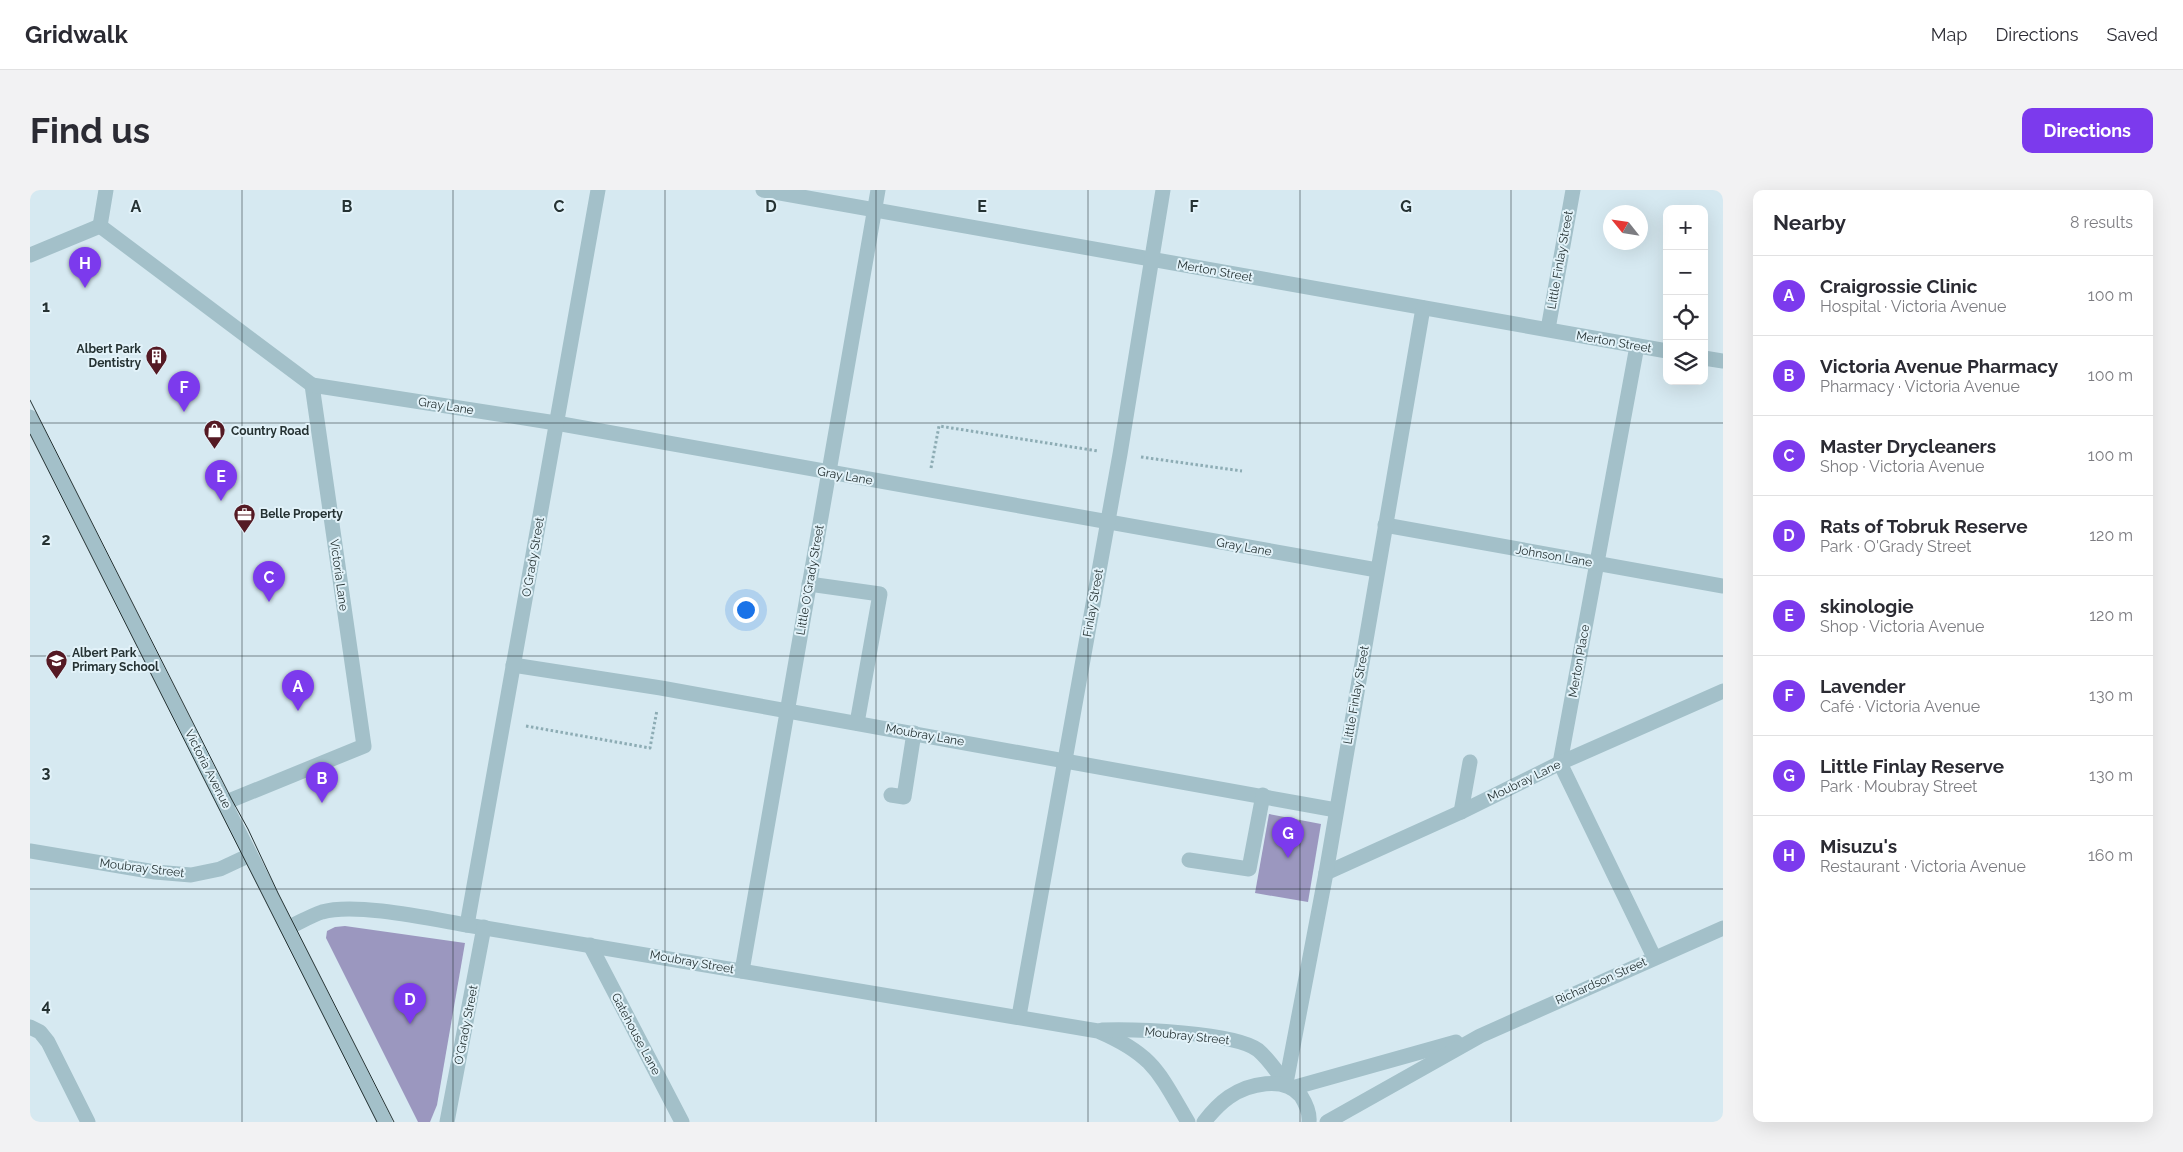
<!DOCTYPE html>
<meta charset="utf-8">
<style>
:root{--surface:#fff;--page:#f2f2f3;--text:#2b2b33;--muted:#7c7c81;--line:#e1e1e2;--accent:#7c3aed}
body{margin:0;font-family:Raleway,sans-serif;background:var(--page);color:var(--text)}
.controls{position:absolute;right:15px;top:15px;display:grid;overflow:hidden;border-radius:10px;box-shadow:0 5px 20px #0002}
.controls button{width:45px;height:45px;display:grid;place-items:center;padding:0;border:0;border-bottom:1px solid var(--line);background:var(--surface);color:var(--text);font:25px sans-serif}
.compass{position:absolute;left:1573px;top:15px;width:45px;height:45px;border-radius:50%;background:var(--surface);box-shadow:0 5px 20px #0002;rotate:300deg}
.you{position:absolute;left:715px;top:419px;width:18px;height:18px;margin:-12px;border:4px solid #fff;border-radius:50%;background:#1a73e8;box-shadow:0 0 0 8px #1a73e833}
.badge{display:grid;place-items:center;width:32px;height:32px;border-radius:50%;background:var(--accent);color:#fff;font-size:16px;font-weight:700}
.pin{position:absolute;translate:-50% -41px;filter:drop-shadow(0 1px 2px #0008)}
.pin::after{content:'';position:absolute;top:26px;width:18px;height:15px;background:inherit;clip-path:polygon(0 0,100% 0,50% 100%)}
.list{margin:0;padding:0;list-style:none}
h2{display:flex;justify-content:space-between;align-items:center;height:65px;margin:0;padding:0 20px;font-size:21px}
h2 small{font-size:16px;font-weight:400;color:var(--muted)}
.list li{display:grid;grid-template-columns:32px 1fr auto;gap:15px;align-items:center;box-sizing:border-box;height:80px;padding:0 20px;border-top:1px solid var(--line)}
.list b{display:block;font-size:19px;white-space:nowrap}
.list p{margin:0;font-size:16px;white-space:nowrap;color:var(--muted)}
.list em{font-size:16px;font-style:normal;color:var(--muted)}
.icon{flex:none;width:28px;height:28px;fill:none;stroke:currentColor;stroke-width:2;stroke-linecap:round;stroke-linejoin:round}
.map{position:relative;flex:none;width:1693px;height:932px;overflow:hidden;border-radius:10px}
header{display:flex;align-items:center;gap:30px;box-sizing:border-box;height:70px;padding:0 25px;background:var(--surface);border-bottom:1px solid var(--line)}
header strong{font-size:24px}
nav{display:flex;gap:28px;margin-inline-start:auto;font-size:18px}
.intro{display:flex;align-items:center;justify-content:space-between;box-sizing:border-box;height:120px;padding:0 30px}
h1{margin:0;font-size:35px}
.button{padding:12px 22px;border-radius:10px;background:var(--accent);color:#fff;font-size:18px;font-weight:700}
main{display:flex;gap:30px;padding:0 30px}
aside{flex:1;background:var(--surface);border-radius:10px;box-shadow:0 5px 20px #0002}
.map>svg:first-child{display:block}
.green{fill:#9b97bf}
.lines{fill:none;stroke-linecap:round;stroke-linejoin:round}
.path{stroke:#8dacb4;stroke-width:3;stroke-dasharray:2.5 2.5;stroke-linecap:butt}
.minor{stroke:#a3c0c9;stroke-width:15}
.tram{stroke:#253233;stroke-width:1}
.grid{fill:none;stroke:#253233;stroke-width:1;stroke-opacity:0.55}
.labels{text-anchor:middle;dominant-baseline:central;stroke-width:4;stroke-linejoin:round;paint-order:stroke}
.street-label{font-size:12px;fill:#253233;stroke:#e2f2f9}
.poi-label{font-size:12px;font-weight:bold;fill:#253233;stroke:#e2f2f9;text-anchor:start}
.grid-label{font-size:16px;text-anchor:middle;font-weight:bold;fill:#253233;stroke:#e2f2f9;stroke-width:4;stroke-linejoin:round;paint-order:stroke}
</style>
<header>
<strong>Gridwalk</strong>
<nav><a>Map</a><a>Directions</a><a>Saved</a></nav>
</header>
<div class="intro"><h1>Find us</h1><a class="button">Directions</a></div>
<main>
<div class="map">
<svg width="1693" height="932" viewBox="0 0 1693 932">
<rect width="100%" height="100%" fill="#d6e9f1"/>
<!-- green -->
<g class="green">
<polygon points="1239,624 1291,634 1278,712 1225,703"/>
<polygon points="315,736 435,753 407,915 400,932 388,932 296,748 297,741 305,737"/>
</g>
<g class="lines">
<!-- path -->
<g class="path">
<polyline points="1111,267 1212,281"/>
<polyline points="901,278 909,236 1068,261"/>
<polyline points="496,536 620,558 627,520"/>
</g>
<!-- minor -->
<g class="minor">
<polyline points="733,0 1637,161"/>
<polyline points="70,36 282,195 334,556 194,613"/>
<polyline points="70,36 76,0"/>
<polyline points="0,65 70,36"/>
<polyline points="1518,139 1543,0"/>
<polyline points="1607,156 1530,573 1624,767"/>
<polyline points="1674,168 1693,171"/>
<polyline points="282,195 526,233 1347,380"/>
<polyline points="0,227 355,932"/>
<polyline points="1355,335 1693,396"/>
<polyline points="779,394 850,404 827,533"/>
<polyline points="483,475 631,498 1306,620"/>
<polyline points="861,605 874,607 884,543"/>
<polyline points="1431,622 1440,572"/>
<polyline points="0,661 125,682 161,685 190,679 220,665"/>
<polyline points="1159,670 1219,679 1233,605"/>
<polyline points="1296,683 1431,622 1530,573 1693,501"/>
<polyline points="437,735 568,0"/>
<path d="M 257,738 C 269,733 280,726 292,722 C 325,712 402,729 437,735 L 1068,841 C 1124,865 1129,883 1158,932"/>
<polyline points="560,755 652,932"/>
<polyline points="712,781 848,0"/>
<polyline points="989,826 1090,264 1133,0"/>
<polyline points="0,837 10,842 18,852 58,932"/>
<path d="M 1072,840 C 1104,839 1204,842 1228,860 C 1240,870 1248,884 1258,896"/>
<polyline points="1256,893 1296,683 1393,118"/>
<polyline points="1262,898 1426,852"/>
<polyline points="417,932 454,737"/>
<path d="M 1174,932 C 1181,923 1189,914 1199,907 C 1218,894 1254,885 1271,906 C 1276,914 1280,923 1279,932"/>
<polyline points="1297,932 1450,846 1693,738"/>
</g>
<!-- tram -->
<g class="tram">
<polyline points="0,210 202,610 218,639 248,703 364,932"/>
<polyline points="0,244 347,932"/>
</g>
</g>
<!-- grid -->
<path class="grid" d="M 212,0 L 212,932M 423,0 L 423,932M 635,0 L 635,932M 846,0 L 846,932M 1058,0 L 1058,932M 1270,0 L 1270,932M 1481,0 L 1481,932M 0,233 L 1693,233M 0,466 L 1693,466M 0,699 L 1693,699"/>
<!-- icons -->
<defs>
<symbol id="building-pin" viewBox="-11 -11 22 30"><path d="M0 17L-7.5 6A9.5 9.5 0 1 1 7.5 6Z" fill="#551a24" stroke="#e2f2f9"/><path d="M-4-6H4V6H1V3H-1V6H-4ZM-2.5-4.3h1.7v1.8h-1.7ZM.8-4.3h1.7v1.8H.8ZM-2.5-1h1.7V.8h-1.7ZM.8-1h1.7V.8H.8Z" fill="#fff"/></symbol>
<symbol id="shop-pin" viewBox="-11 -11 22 30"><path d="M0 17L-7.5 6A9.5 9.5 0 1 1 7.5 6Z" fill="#551a24" stroke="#e2f2f9"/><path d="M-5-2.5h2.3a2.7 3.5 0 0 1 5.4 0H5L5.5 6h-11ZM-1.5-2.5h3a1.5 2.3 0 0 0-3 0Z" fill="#fff"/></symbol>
<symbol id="office-pin" viewBox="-11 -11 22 30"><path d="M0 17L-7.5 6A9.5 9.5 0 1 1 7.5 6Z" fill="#551a24" stroke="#e2f2f9"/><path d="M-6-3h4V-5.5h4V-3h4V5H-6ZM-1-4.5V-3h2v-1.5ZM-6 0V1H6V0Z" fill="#fff"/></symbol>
<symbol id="school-pin" viewBox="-11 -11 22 30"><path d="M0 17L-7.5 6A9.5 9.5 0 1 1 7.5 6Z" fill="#551a24" stroke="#e2f2f9"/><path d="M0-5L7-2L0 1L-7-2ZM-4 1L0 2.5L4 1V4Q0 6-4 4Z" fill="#fff"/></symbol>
</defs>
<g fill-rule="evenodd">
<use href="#building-pin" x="114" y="154" width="25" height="34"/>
<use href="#shop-pin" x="172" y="228" width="25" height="34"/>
<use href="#office-pin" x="202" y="312" width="25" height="34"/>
<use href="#school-pin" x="14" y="458" width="25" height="34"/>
</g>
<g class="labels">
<!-- street labels -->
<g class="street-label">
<text transform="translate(1530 70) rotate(-80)">Little Finlay Street</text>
<text transform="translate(1185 81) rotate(10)">Merton Street</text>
<text transform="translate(1584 152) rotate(10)">Merton Street</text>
<text transform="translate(416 216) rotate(9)">Gray Lane</text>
<text transform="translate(815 286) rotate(10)">Gray Lane</text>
<text transform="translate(1214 357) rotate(10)">Gray Lane</text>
<text transform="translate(1524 366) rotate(10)">Johnson Lane</text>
<text transform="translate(503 367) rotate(-80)">O'Grady Street</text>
<text transform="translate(309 385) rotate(82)">Victoria Lane</text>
<text transform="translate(780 390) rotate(-80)">Little O'Grady Street</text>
<text transform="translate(1063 413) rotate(-80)">Finlay Street</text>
<text transform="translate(1549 471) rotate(-80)">Merton Place</text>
<text transform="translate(1326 505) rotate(-80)">Little Finlay Street</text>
<text transform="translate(895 545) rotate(10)">Moubray Lane</text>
<text transform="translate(178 579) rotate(63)">Victoria Avenue</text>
<text transform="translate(1494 591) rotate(-26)">Moubray Lane</text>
<text transform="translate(112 678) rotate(7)">Moubray Street</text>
<text transform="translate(662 772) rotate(10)">Moubray Street</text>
<text transform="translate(1571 791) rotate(-24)">Richardson Street</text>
<text transform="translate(436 835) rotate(-79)">O'Grady Street</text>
<text transform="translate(606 844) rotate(62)">Gatehouse Lane</text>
<text transform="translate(1157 846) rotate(6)">Moubray Street</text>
</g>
<!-- poi labels -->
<g class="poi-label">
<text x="111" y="159" text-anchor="end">Albert Park<tspan x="111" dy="14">Dentistry</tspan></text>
<text x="201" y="241">Country Road</text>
<text x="230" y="324">Belle Property</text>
<text x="42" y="463">Albert Park<tspan x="42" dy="14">Primary School</tspan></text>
</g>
</g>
<g class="grid-label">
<text x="106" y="22">A</text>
<text x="317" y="22">B</text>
<text x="529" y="22">C</text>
<text x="741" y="22">D</text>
<text x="952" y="22">E</text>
<text x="1164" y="22">F</text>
<text x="1376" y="22">G</text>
<text x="16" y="122">1</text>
<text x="16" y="355">2</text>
<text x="16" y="588">3</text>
<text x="16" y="821">4</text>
</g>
</svg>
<div class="controls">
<button>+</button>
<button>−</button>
<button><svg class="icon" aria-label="locate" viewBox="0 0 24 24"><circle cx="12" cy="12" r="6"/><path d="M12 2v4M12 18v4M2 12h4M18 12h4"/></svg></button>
<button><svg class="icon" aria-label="layers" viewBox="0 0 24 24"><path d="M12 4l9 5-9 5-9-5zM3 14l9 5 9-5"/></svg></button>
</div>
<svg class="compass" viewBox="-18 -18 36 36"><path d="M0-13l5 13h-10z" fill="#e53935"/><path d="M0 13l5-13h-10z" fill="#7c7c81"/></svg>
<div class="you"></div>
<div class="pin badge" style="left:268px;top:521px">A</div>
<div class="pin badge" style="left:292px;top:613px">B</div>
<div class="pin badge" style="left:239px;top:412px">C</div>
<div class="pin badge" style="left:380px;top:834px">D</div>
<div class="pin badge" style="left:191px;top:311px">E</div>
<div class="pin badge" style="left:154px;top:222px">F</div>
<div class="pin badge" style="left:1258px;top:668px">G</div>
<div class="pin badge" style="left:55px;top:98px">H</div>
</div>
<aside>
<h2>Nearby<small>8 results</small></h2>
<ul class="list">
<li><span class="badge">A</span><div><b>Craigrossie Clinic</b><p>Hospital · Victoria Avenue</p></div><em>100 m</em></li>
<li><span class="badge">B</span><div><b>Victoria Avenue Pharmacy</b><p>Pharmacy · Victoria Avenue</p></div><em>100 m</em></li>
<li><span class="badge">C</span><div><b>Master Drycleaners</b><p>Shop · Victoria Avenue</p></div><em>100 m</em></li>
<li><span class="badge">D</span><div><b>Rats of Tobruk Reserve</b><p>Park · O'Grady Street</p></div><em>120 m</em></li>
<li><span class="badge">E</span><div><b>skinologie</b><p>Shop · Victoria Avenue</p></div><em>120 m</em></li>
<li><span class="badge">F</span><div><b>Lavender</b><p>Café · Victoria Avenue</p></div><em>130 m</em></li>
<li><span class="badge">G</span><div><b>Little Finlay Reserve</b><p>Park · Moubray Street</p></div><em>130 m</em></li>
<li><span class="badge">H</span><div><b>Misuzu's</b><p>Restaurant · Victoria Avenue</p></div><em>160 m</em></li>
</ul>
</aside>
</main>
